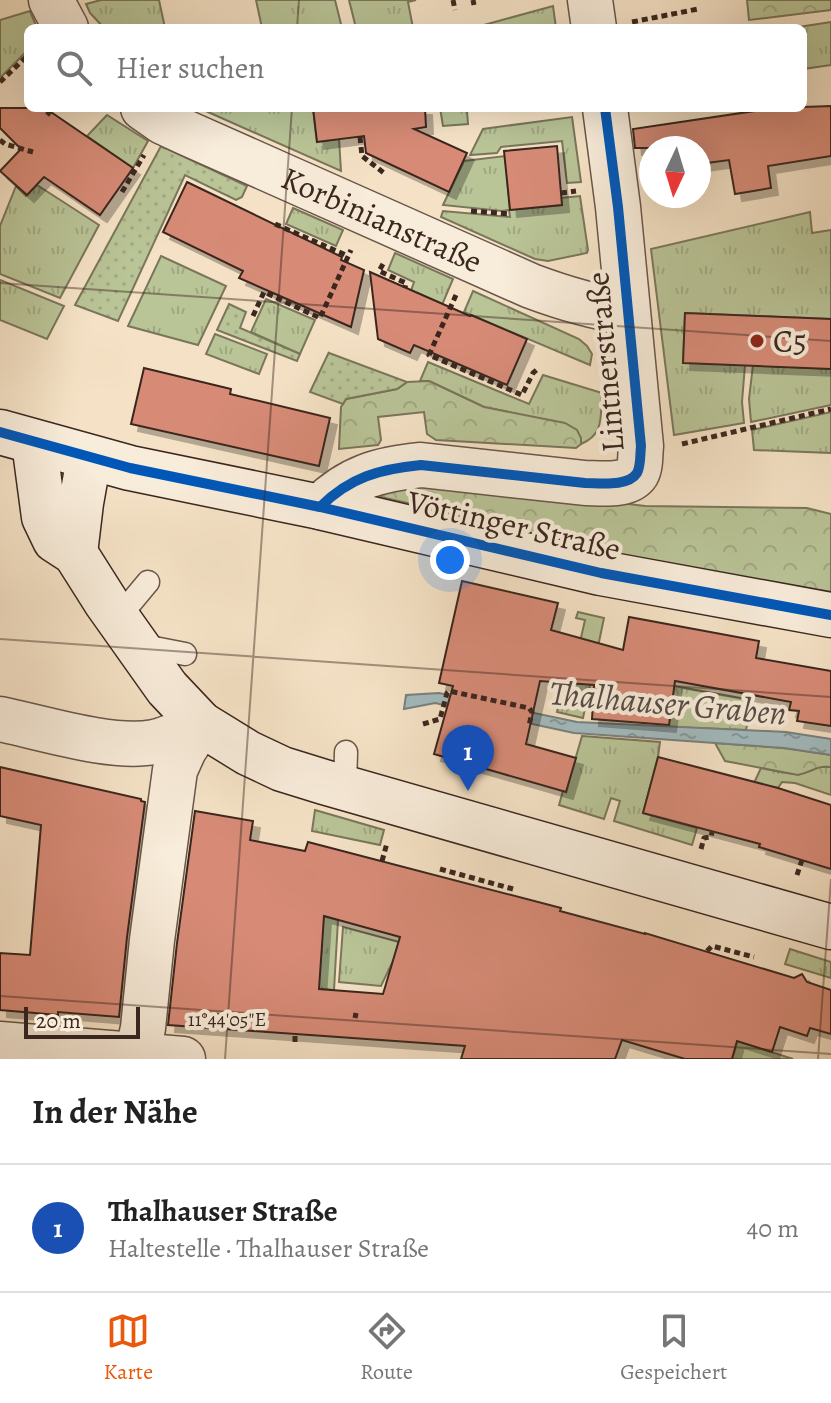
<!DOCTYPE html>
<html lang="de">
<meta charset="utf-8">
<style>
:root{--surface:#fff;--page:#f6f6f6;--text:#222;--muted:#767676;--line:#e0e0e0;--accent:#ea580c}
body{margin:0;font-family:Alegreya,serif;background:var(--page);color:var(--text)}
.compass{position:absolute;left:639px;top:136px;width:72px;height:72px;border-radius:50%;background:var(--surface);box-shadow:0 8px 32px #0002;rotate:184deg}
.scale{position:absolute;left:24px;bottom:20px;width:116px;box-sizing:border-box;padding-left:8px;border:4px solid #3b271f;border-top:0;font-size:22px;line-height:28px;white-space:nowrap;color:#3b271f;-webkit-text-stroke:6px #f8ecda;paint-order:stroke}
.you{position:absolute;left:450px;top:560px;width:28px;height:28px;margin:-20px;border:6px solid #fff;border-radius:50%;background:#1a73e8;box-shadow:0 0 0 12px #1a73e833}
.badge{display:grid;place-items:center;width:52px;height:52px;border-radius:50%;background:var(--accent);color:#fff;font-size:26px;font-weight:700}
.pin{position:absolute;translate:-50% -66px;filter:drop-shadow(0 2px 4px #0008)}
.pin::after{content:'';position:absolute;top:42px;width:28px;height:24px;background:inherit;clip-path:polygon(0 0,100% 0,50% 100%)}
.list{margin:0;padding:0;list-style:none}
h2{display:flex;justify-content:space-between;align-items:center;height:104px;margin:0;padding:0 32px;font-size:34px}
h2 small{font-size:26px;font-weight:400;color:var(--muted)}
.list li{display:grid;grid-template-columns:52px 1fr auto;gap:24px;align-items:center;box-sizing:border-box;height:128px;padding:0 32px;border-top:2px solid var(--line)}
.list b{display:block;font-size:30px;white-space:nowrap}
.list p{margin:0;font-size:26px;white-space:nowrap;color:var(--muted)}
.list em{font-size:26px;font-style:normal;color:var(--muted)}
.icon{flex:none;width:44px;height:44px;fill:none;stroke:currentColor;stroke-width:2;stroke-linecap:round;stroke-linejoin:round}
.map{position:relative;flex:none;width:831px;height:1059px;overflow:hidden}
.search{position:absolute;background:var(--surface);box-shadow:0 8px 32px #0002;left:24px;right:24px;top:24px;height:88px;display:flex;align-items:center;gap:20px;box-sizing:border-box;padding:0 28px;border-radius:12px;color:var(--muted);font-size:30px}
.sheet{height:232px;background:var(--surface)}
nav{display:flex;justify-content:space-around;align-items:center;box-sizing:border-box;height:112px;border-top:2px solid var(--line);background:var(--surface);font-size:22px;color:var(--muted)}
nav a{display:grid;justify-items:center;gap:4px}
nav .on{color:var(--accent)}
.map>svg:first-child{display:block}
.grass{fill:url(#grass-tufts);stroke:#7a765b;stroke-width:2}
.forest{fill:url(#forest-crowns);stroke:#7a765b;stroke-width:2}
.garden{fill:url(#garden-dots);stroke:#7a765b;stroke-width:2}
.water{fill:url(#water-ripples);stroke:#79807f;stroke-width:2}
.building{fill:#d78b77;stroke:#3b271f;stroke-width:2;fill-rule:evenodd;filter:url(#shadow)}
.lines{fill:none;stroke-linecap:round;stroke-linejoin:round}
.lane-casing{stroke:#6a5649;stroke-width:25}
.street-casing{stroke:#6a5649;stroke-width:47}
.secondary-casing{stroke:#3b271f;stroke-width:47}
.path{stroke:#3b271f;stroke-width:5;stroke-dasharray:6 4;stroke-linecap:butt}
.lane{stroke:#f8ecda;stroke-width:22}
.street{stroke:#f8ecda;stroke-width:44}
.secondary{stroke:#f8ecda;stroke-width:44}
.cycleway-casing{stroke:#f8ecda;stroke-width:15}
.cycleway{stroke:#0057b8;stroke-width:10}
.ticks{fill:none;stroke:#3b271f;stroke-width:2;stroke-opacity:0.45}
.poi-dot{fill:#8f2418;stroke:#f8ecda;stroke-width:3}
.labels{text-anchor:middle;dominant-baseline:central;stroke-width:8;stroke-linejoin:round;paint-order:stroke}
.street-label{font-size:32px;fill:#3b271f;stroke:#f8ecda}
.poi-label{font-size:32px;fill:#3b271f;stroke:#f8ecda;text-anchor:start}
.water-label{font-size:34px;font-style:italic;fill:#554c47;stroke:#f8ecda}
.ticks-label{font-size:20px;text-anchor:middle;fill:#3b271f;stroke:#f8ecda;stroke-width:8;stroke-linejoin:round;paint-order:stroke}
</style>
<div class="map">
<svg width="831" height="1059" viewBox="0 0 831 1059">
<defs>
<pattern id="grass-tufts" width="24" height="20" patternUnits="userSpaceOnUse" patternTransform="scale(2)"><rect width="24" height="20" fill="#b9c497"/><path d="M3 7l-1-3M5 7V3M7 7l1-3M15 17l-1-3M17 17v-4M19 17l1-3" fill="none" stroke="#a0a882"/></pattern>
<pattern id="forest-crowns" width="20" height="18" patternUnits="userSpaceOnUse" patternTransform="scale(2)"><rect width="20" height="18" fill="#b9c497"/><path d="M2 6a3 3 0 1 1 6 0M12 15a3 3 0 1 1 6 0" fill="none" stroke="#a0a882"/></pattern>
<pattern id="garden-dots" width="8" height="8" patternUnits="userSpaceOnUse" patternTransform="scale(2)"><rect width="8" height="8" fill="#b9c497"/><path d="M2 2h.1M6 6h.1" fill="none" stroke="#a0a882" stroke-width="1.8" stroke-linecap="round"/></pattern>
<pattern id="water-ripples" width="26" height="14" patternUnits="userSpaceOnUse" patternTransform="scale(2)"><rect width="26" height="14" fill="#a2bbbf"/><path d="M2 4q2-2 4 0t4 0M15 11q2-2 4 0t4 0" fill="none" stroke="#85989b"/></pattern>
<filter id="shadow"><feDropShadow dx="7" dy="7" stdDeviation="0" flood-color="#0004"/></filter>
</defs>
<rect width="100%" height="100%" fill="#f5e2c6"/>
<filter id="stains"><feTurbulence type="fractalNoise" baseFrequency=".0025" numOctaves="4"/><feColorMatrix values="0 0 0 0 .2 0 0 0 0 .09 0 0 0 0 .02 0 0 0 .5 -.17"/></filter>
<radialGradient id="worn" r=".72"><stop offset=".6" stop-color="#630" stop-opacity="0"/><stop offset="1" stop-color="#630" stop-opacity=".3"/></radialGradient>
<!-- grass -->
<g class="grass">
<polygon points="101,0 159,0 165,28 104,28 90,13 86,4"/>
<polygon points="256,0 335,0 342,28 262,28"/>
<polygon points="349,0 416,0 408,2 413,28 356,28"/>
<polygon points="553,6 556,28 473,28"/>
<polygon points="30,11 37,28 28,28 28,58 24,54 0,78 0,20"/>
<polygon points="831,22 831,65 803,69 803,28 792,28"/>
<polygon points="199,108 313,108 317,142 339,139 341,171"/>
<polygon points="440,108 471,108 471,110 467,111 468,124 443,126"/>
<polygon points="107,115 148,141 133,168 87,136"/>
<polygon points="572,117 581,182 567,183 562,141 501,147 497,153 470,155 483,129"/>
<polygon points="505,156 510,210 562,205 561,198 580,196 588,250 587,253 548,261 535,259 441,217 443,211 510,217 509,210 502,211 443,205 464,161"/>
<polygon points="37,185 99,225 60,298 0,274 0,226 16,186 26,196"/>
<polygon points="293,208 343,230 336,246 286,224"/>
<polygon points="810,212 812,233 831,230 831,319 685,313 683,362 745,365 742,402 744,423 674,435 651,249"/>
<polygon points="395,253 453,279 442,305 411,291 414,282 388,270"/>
<polygon points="161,256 226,286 198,345 128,326"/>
<polygon points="0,280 64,306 47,339 0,320"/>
<polygon points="473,291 579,339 587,346 592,354 590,365 464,312"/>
<polygon points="266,299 315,320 300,354 251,332"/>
<polygon points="215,334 267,354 259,374 206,354"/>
<path d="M 428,362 L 529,404 L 543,375 L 602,393 C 600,416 605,434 581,444 L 581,438 L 518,414 L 484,407 L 429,381 L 420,381 Z"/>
<polygon points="753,365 831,369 831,405 751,422 749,399"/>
<polygon points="831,412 831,453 754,450 752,430"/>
<polygon points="578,612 604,618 583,718 557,712 562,690 569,691 585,620 576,618"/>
<polygon points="674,686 752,700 746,730 671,727 669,725"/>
<polygon points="582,736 660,742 658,757 643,813 697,828 692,845 614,821 620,801 611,798 604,819 559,805 563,791 566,791"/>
<path d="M 821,766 L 831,767 L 831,795 L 795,783 L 782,782 L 778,788 L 754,783 L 761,768 C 786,773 797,779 821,766 Z"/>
<polygon points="315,810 384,830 380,845 312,831"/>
<polygon points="316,914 338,920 334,990 319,989"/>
<polygon points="343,927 399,942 394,959 381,986 339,982"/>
<polygon points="790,949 831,962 831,978 785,964"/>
<polygon points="737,1041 793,1059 732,1059"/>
</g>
<!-- forest -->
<g class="forest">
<polygon points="747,0 831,0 831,10 749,20"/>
<polygon points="429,381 484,407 565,423 577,430 581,438 581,444 576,448 436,440 427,434 424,412 378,417 381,440 378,445 339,449 341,407 346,399 397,389 407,382"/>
<polygon points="478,486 645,506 807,508 831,514 831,594 613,554 473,518 381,497 382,487"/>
<path d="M 715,743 L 784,748 L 831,755 L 831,767 C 816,765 812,772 798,775 L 725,761 Z"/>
</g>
<!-- garden -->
<g class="garden">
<polygon points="161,146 247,186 242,197 236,200 185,175 118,321 75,305"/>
<polygon points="229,304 246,312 240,328 300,354 297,361 217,330"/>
<polygon points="329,352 329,353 407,382 397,389 346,399 343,404 310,392"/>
</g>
<!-- water -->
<polygon class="water" points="439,693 577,722 786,732 831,739 831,755 784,748 574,733 435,703 404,709 406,695"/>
<!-- building -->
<g class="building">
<polygon points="831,106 831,156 768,166 771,188 735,194 729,160 699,164 699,148 635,148 633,129 775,108"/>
<polygon points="0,108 45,108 133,168 100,215 44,177 27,195 0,171 21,149 0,128"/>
<polygon points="313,108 425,108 426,127 414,129 467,153 449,192 366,153 364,136 317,142"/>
<polygon points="557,146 562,205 510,210 504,151"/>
<polygon points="187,182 342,257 341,260 364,270 351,327 239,278 243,271 163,232"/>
<polygon points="370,272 470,316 471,315 527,339 507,385 414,345 410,353 378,339"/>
<polygon points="685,313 831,319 831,369 683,363"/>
<polygon points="144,368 231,389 230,394 330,418 319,466 131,424"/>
<polygon points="462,581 558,603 551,630 623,650 629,617 759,641 756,658 831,671 831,726 797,721 799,711 789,710 791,702 675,681 669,725 592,719 594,685 540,681 526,744 576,758 566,792 434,754 453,686 439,683"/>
<polygon points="658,757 778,788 831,805 831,869 759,847 760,844 643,813"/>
<polygon points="0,767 141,799 141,801 145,802 127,937 119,1017 58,1012 58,1015 0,1010 0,953 30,955 41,825 0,816"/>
<path d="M 195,811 L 253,821 L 250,840 L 305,851 L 308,842 L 561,908 L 560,911 L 645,934 L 645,933 L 794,978 L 802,974 L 807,982 L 831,990 L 831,1034 L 810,1028 L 807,1036 L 780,1027 L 772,1052 L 737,1041 L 732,1059 L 685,1059 L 622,1040 L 615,1059 L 461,1059 L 465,1046 L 168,1025 L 177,943 ZM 324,916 L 400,937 L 383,994 L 319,989 Z"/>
</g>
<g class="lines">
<defs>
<g id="lane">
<polyline points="118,618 148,582"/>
<polyline points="139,645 185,654"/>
<polyline points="345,788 346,752"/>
</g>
<g id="street">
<polyline points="51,0 66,28"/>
<polyline points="590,0 594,28"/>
<path id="s1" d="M 143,108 L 163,122 L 189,134 L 531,286 C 563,298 593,307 627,312"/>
<path d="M 320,507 C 350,477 380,469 421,465 L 585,483 C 600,483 628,487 637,473 C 641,466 640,454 641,446 L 618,207 L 605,108"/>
<path d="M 0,719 C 43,728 112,750 154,742 C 167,740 188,729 201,724"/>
<polyline points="0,1044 183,1059"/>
<polyline points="136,1059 143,1028 152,940 175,770 184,750 201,724"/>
</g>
<g id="secondary">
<polyline points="0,432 130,468 320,507 601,573 831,615"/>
<polyline points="34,442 44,517 55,540 75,553 106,602 167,688 201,724 248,753 282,769 324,782 831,927"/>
<polyline points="75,553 81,503 89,458"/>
</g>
</defs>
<!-- lane casing -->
<use href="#lane" class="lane-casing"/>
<!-- street casing -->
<use href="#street" class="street-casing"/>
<!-- secondary casing -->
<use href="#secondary" class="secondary-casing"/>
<!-- path -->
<g class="path">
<polyline points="453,0 455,10"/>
<polyline points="473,0 474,5"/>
<polyline points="632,22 698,9"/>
<polyline points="0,82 25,58 28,61"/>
<polyline points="47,115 53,108"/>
<polyline points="360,137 362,156 384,173"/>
<polyline points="0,140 5,144 33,152"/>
<polyline points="122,192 144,155"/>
<polyline points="561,193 576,191"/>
<polyline points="471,211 509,214"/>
<polyline points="275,224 348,256"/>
<polyline points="383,264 379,271 406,283 405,288"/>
<polyline points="456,295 429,355 522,395 533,373 539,368"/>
<polyline points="253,316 264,292 320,318 351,250"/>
<polyline points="682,444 831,409"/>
<polyline points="423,724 440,719 447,693 449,691 529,708 532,712 529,726"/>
<polyline points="701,849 704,838 711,837 712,832"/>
<polyline points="382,861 387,843"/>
<polyline points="440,869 513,889"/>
<polyline points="797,875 802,860"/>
<polyline points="707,951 712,946 754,957"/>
<polyline points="213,1015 222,1016"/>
<polyline points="353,1015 358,1016"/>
<polyline points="295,1042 295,1033"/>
</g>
<!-- lane -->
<use href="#lane" class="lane"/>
<!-- street -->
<use href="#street" class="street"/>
<!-- secondary -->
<use href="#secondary" class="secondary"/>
<defs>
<g id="cycleway">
<polyline points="0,432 130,468 320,507 601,573 831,615"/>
<path d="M 320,507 C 350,477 380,469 421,465 L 585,483 C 600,483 628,487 637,473 C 641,466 640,454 641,446 L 618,207 L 605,108"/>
</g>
</defs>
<!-- cycleway casing -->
<use href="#cycleway" class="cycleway-casing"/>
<!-- cycleway -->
<use href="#cycleway" class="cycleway"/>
</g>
<!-- ticks -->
<path class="ticks" d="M 297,28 L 299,0M 0,283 L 831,341M 0,639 L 831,697M 0,996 L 831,1054M 225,1059 L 292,108M 818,1059 L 831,879"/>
<!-- markers -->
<circle class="poi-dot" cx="757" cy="341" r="8"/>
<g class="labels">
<!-- street labels -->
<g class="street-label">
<text stroke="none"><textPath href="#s1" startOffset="264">Korbinianstraße</textPath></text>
<text transform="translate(605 362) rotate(-95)">Lintnerstraße</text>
<text transform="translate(514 525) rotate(13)">Vöttinger Straße</text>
</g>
<!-- poi labels -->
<g class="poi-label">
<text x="773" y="341">C5</text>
</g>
<!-- water labels -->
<g class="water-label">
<text transform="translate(668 703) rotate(5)">Thalhauser Graben</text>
</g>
</g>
<g class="ticks-label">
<text x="227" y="1026">11°44'05"E</text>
</g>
<rect width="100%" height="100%" filter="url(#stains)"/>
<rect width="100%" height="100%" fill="url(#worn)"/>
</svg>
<svg class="compass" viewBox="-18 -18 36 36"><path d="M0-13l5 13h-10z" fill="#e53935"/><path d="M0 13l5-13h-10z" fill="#767676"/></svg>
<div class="scale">20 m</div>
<div class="you"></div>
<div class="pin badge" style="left:468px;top:791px;background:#1a4fb4">1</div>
<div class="search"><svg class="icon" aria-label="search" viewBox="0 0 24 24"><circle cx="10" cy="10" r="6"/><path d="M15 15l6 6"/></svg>Hier suchen</div>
</div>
<section class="sheet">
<h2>In der Nähe<small></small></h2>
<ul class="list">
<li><span class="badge" style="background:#1a4fb4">1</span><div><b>Thalhauser Straße</b><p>Haltestelle · Thalhauser Straße</p></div><em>40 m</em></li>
</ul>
</section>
<nav>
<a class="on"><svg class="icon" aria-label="map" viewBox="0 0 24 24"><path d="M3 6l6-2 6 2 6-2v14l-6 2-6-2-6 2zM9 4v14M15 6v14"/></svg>Karte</a>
<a><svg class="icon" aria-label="directions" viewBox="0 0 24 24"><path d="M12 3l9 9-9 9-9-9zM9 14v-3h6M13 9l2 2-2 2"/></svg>Route</a>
<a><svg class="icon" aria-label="saved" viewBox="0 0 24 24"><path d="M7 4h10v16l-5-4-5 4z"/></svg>Gespeichert</a>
</nav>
